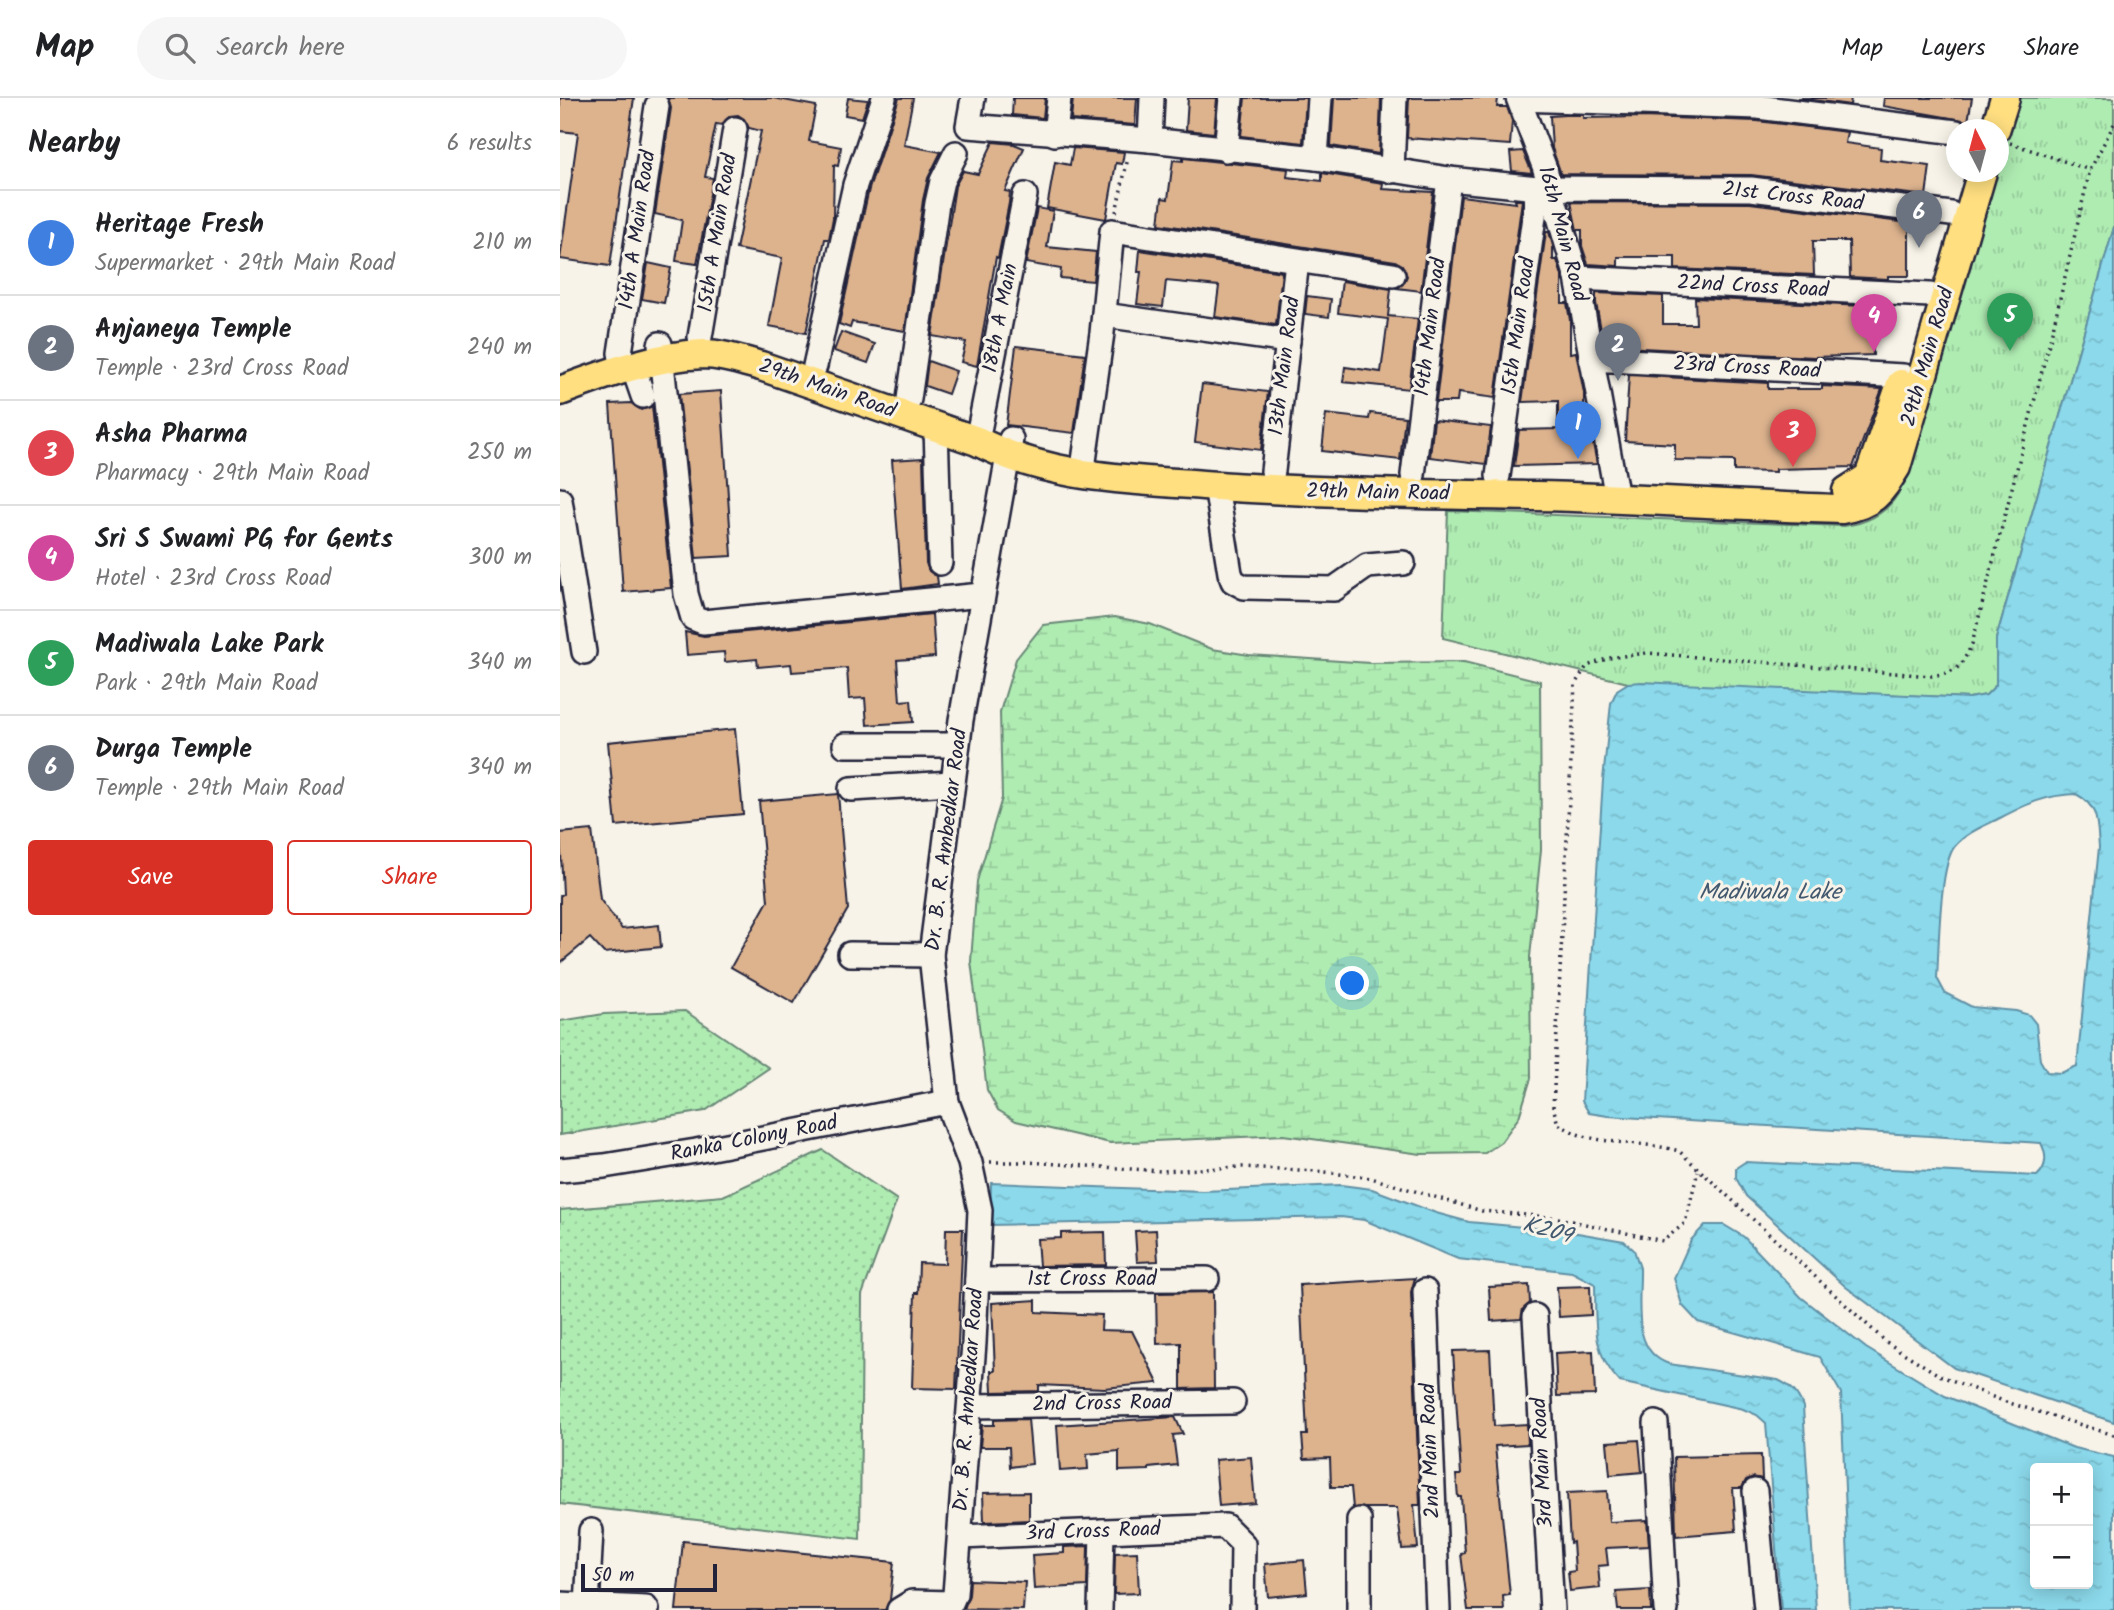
<!DOCTYPE html>
<meta charset="utf-8">
<style>
:root{--surface:#fff;--page:#f6f6f6;--text:#202124;--muted:#757577;--line:#e0e0e0;--accent:#d93025}
body{margin:0;font-family:Kalam,sans-serif;background:var(--page);color:var(--text)}
.controls{position:absolute;right:21px;bottom:21px;display:grid;overflow:hidden;border-radius:7px;box-shadow:0 4px 18px #0003}
.controls button{width:63px;height:63px;display:grid;place-items:center;padding:0;border:0;border-bottom:2px solid var(--line);background:var(--surface);color:var(--text);font:35px sans-serif}
.compass{position:absolute;left:1386px;top:21px;width:63px;height:63px;border-radius:50%;background:var(--surface);box-shadow:0 4px 18px #0003;rotate:354deg}
.scale{position:absolute;left:21px;bottom:18px;width:136px;box-sizing:border-box;padding-left:7px;border:4px solid #22223b;border-top:0;font-size:19px;line-height:24px;white-space:nowrap;color:#22223b;-webkit-text-stroke:5px #f7f3e8;paint-order:stroke}
.you{position:absolute;left:793px;top:886px;width:24px;height:24px;margin:-18px;border:5px solid #fff;border-radius:50%;background:#1a73e8;box-shadow:0 0 0 10px #1a73e833}
.badge{display:grid;place-items:center;width:46px;height:46px;border-radius:50%;background:var(--accent);color:#fff;font-size:23px;font-weight:700}
.pin{position:absolute;translate:-50% -58px;filter:drop-shadow(0 2px 4px #0008)}
.pin::after{content:'';position:absolute;top:37px;width:24px;height:21px;background:inherit;clip-path:polygon(0 0,100% 0,50% 100%)}
.list{margin:0;padding:0;list-style:none}
h2{display:flex;justify-content:space-between;align-items:center;height:91px;margin:0;padding:0 28px;font-size:30px}
h2 small{font-size:23px;font-weight:400;color:var(--muted)}
.list li{display:grid;grid-template-columns:46px 1fr auto;gap:21px;align-items:center;box-sizing:border-box;height:105px;padding:0 28px;border-top:2px solid var(--line)}
.list b{display:block;font-size:26px;white-space:nowrap}
.list p{margin:0;font-size:23px;white-space:nowrap;color:var(--muted)}
.list em{font-size:23px;font-style:normal;color:var(--muted)}
.actions{display:flex;gap:14px;padding:21px 28px}
.actions a{flex:1;padding:16px 0;border:2px solid var(--accent);border-radius:7px;text-align:center;font-size:24px;color:var(--accent)}
.actions .main{background:var(--accent);color:#fff}
.icon{flex:none;width:38px;height:38px;fill:none;stroke:currentColor;stroke-width:2;stroke-linecap:round;stroke-linejoin:round}
.map{position:relative;flex:none;width:1554px;height:1512px;overflow:hidden}
header{display:flex;align-items:center;gap:42px;box-sizing:border-box;height:98px;padding:0 35px;background:var(--surface);border-bottom:2px solid var(--line)}
header strong{font-size:33px}
nav{display:flex;gap:38px;margin-inline-start:auto;font-size:24px}
.search{width:490px;height:63px;background:var(--page);display:flex;align-items:center;gap:18px;box-sizing:border-box;padding:0 24px;border-radius:38px;color:var(--muted);font-size:26px}
main{display:flex}
aside{flex:1;background:var(--surface)}
.map>svg:first-child{display:block}
.grass{fill:url(#grass-dots);stroke:#688776;stroke-width:2}
.wetland{fill:url(#wetland-marsh);stroke:#688776;stroke-width:2}
.park{fill:url(#park-tufts);stroke:#688776;stroke-width:2}
.water{fill:url(#water-ripples);stroke:#6190a5;stroke-width:2;fill-rule:evenodd}
.building{fill:#ddb38e;stroke:#22223b;stroke-width:2}
.lines{fill:none;stroke-linecap:round;stroke-linejoin:round}
.minor-casing{stroke:#22223b;stroke-width:28}
.major-casing{stroke:#22223b;stroke-width:33}
.path{stroke:#22223b;stroke-width:3.5;stroke-dasharray:2 5;stroke-linecap:butt}
.minor{stroke:#f7f3e8;stroke-width:23}
.major{stroke:#ffdf80;stroke-width:28}
.labels{text-anchor:middle;dominant-baseline:central;stroke-width:6;stroke-linejoin:round;paint-order:stroke}
.street-label{font-size:21px;fill:#22223b;stroke:#f7f3e8}
.water-label{font-size:23px;font-style:italic;fill:#425970;stroke:#f7f3e8}
</style>
<header>
<strong>Map</strong>
<div class="search"><svg class="icon" aria-label="search" viewBox="0 0 24 24"><circle cx="10" cy="10" r="6"/><path d="M15 15l6 6"/></svg>Search here</div>
<nav><a>Map</a><a>Layers</a><a>Share</a></nav>
</header>
<main>
<aside>
<h2>Nearby<small>6 results</small></h2>
<ul class="list">
<li><span class="badge" style="background:#3f7fe0">1</span><div><b>Heritage Fresh</b><p>Supermarket · 29th Main Road</p></div><em>210 m</em></li>
<li><span class="badge" style="background:#6b7280">2</span><div><b>Anjaneya Temple</b><p>Temple · 23rd Cross Road</p></div><em>240 m</em></li>
<li><span class="badge" style="background:#e0444e">3</span><div><b>Asha Pharma</b><p>Pharmacy · 29th Main Road</p></div><em>250 m</em></li>
<li><span class="badge" style="background:#d1479c">4</span><div><b>Sri S Swami PG for Gents</b><p>Hotel · 23rd Cross Road</p></div><em>300 m</em></li>
<li><span class="badge" style="background:#2e9e5b">5</span><div><b>Madiwala Lake Park</b><p>Park · 29th Main Road</p></div><em>340 m</em></li>
<li><span class="badge" style="background:#6b7280">6</span><div><b>Durga Temple</b><p>Temple · 29th Main Road</p></div><em>340 m</em></li>
</ul>
<div class="actions"><a class="main">Save</a><a>Share</a></div>
</aside>
<div class="map">
<svg width="1554" height="1512" viewBox="0 0 1554 1512">
<defs>
<pattern id="grass-dots" width="8" height="8" patternUnits="userSpaceOnUse" patternTransform="scale(1.75)"><rect width="8" height="8" fill="#afecb2"/><path d="M2 2h.1M6 6h.1" fill="none" stroke="#96ca9a" stroke-width="1.8" stroke-linecap="round"/></pattern>
<pattern id="wetland-marsh" width="20" height="14" patternUnits="userSpaceOnUse" patternTransform="scale(1.75)"><rect width="20" height="14" fill="#afecb2"/><path d="M1 5h8M5 5V1M11 12h8M15 12V8" fill="none" stroke="#96ca9a"/></pattern>
<pattern id="park-tufts" width="24" height="20" patternUnits="userSpaceOnUse" patternTransform="scale(1.75)"><rect width="24" height="20" fill="#afecb2"/><path d="M3 7l-1-3M5 7V3M7 7l1-3M15 17l-1-3M17 17v-4M19 17l1-3" fill="none" stroke="#96ca9a"/></pattern>
<pattern id="water-ripples" width="26" height="14" patternUnits="userSpaceOnUse" patternTransform="scale(1.75)"><rect width="26" height="14" fill="#8bd9eb"/><path d="M2 4q2-2 4 0t4 0M15 11q2-2 4 0t4 0" fill="none" stroke="#78baca"/></pattern>
</defs>
<rect width="100%" height="100%" fill="#f7f3e8"/>
<filter id="ink" filterUnits="userSpaceOnUse"><feTurbulence type="fractalNoise" baseFrequency=".0143" numOctaves="2"/><feDisplacementMap in="SourceGraphic" scale="14" xChannelSelector="R" yChannelSelector="G"/><feConvolveMatrix kernelMatrix="1 2 1 2 8 2 1 2 1" color-interpolation-filters="sRGB"/></filter>
<g filter="url(#ink)">
<!-- grass -->
<g class="grass">
<polygon points="125,913 209,970 145,1013 0,1037 0,923 44,916"/>
<polygon points="263,1052 337,1102 302,1197 300,1441 0,1406 0,1112 163,1098"/>
</g>
<!-- wetland -->
<polygon class="wetland" points="555,519 590,526 652,551 689,557 810,565 904,564 980,583 981,752 970,859 971,980 959,1019 941,1044 925,1055 861,1056 723,1037 550,1045 456,1023 438,1012 427,992 411,863 417,783 442,700 440,614 456,561 483,527"/>
<!-- park -->
<path class="park" d="M 1453,0 L 1554,0 L 1554,129 L 1436,541 L 1436,587 L 1426,597 L 1409,600 L 1068,585 L 883,540 L 888,413 L 1284,428 C 1315,424 1337,408 1346,377 L 1432,74 L 1438,74 L 1439,52 Z"/>
<!-- water -->
<g class="water">
<path d="M 1554,129 L 1554,1324 L 1394,1270 L 1286,1189 L 1186,1098 L 1176,1080 L 1176,1070 L 1185,1064 L 1477,1078 C 1487,1069 1487,1057 1481,1045 L 1048,1018 L 1029,1015 L 1022,1003 L 1043,682 L 1051,605 L 1057,592 L 1068,585 L 1082,584 L 1409,600 L 1426,597 L 1436,587 L 1436,541 ZM 1516,696 C 1539,708 1537,725 1539,749 L 1517,968 L 1501,975 L 1487,974 L 1480,962 L 1476,926 L 1469,917 L 1456,913 L 1412,909 L 1385,895 L 1377,880 C 1379,852 1379,767 1395,748 C 1407,734 1424,728 1440,720 C 1467,706 1485,697 1516,696 Z"/>
<path d="M 431,1085 L 643,1093 L 781,1087 L 812,1091 L 876,1115 L 909,1124 L 1006,1133 L 1064,1143 L 1074,1152 L 1080,1170 C 1081,1203 1070,1253 1109,1266 L 1218,1282 C 1231,1288 1238,1295 1243,1309 L 1256,1512 L 1221,1512 L 1206,1325 L 1197,1317 L 1183,1311 L 1060,1284 C 1031,1254 1036,1224 1035,1186 L 1012,1174 L 898,1161 L 804,1122 L 781,1119 L 430,1127 Z"/>
<path d="M 1145,1127 L 1164,1127 L 1184,1139 L 1241,1199 L 1306,1250 L 1385,1298 L 1514,1350 L 1554,1359 L 1554,1512 L 1290,1512 L 1281,1295 L 1260,1259 L 1138,1224 L 1122,1207 L 1114,1180 L 1131,1142 ZM 1528,1370 L 1528,1486 L 1475,1486 L 1475,1370 Z"/>
</g>
<!-- building -->
<g class="building">
<polygon points="0,0 74,0 50,168 0,161 18,35 0,33"/>
<polygon points="108,0 213,0 256,8 249,43 281,49 278,68 274,67 273,120 269,141 265,141 246,235 209,228 222,160 176,151 201,33 189,30 184,21 178,17 170,18 162,27 156,26 145,79 153,80 137,166 116,163 122,122 95,116 111,10"/>
<polygon points="288,0 308,2 302,20 285,17"/>
<polygon points="339,0 353,0 344,47 381,54 368,80 363,102 345,233 292,224 290,230 279,226 309,91"/>
<polygon points="453,0 485,0 483,20 452,17"/>
<polygon points="513,0 577,0 575,27 511,22"/>
<polygon points="628,0 657,0 654,35 626,32"/>
<polygon points="685,0 746,0 743,45 681,38"/>
<polygon points="774,0 821,0 819,56 771,48"/>
<polygon points="849,0 938,0 937,9 947,9 952,23 950,47 847,40"/>
<polygon points="1238,0 1291,0 1290,7"/>
<polygon points="1324,0 1412,0 1408,23 1323,8"/>
<polygon points="1005,17 1023,17 1023,20 1082,19 1197,23 1287,34 1285,45 1321,50 1320,62 1370,68 1366,98 1191,77 1001,76 992,50 990,18"/>
<polygon points="433,44 454,46 464,50 445,93 450,94 449,105 438,160 436,159 417,268 401,264 406,244 372,238 395,88 403,73 418,76"/>
<polygon points="513,50 564,54 562,66 556,65 546,121 487,110 495,64 510,67"/>
<polygon points="963,53 971,72 972,75 952,73 950,54"/>
<polygon points="623,60 728,71 727,79 762,83 762,75 823,85 822,91 873,94 861,193 837,190 843,186 847,178 842,167 835,163 599,126 602,100 608,101 613,62 623,63"/>
<polygon points="901,98 956,105 955,102 962,102 935,300 898,295 897,304 876,304"/>
<polygon points="1011,104 1190,105 1349,125 1349,178 1328,178 1328,181 1290,179 1289,143 1253,143 1254,177 1115,171 1115,159 1058,159 1058,168 1028,166 1022,148 1022,132 1017,132"/>
<polygon points="477,110 493,113 487,149 536,154 533,183 500,180 501,171 466,165"/>
<polygon points="986,134 989,134 993,148 993,162 997,162 1002,178 1002,205 1007,205 1010,222 1010,255 1016,254 1024,295 1024,310 1026,310 1037,366 954,368 959,332 998,331 998,303 962,304"/>
<polygon points="580,152 722,174 716,227 655,219 659,188 606,183 603,209 577,206 581,174 578,174"/>
<polygon points="88,165 111,170 104,205 82,201"/>
<polygon points="782,183 831,191 828,218 858,221 849,291 783,284 785,269 821,274 828,221 778,215"/>
<polygon points="1036,195 1103,198 1103,226 1136,226 1135,200 1324,209 1322,229 1312,229 1313,257 1254,259 1044,248 1036,205"/>
<polygon points="747,198 771,201 769,219 745,216"/>
<polygon points="281,234 315,246 308,265 274,253"/>
<polygon points="456,248 525,256 514,335 446,327"/>
<polygon points="368,263 396,273 388,296 365,288"/>
<polygon points="1069,277 1208,285 1208,291 1262,291 1262,288 1322,291 1293,369 1216,371 1216,374 1174,373 1174,363 1115,362 1115,346 1065,343"/>
<polygon points="642,286 708,294 701,352 635,344"/>
<polygon points="161,293 172,458 136,460 119,296"/>
<polygon points="71,305 81,312 92,308 111,490 63,494 50,306"/>
<polygon points="810,315 845,319 840,362 762,353 766,316 809,321"/>
<polygon points="874,322 931,329 926,366 870,359"/>
<polygon points="363,360 366,465 369,473 377,478 378,486 342,491 332,362"/>
<polygon points="372,516 375,559 337,562 340,603 351,602 353,624 307,627 305,600 289,601 287,570 232,574 231,566 198,569 197,561 165,564 164,554 127,557 125,534 144,538"/>
<polygon points="175,631 183,716 56,728 48,644"/>
<polygon points="278,696 288,811 234,905 171,869 208,803 199,703"/>
<polygon points="32,732 40,801 62,831 99,827 101,849 44,855 30,840 0,865 0,798 3,796 0,735"/>
<polygon points="386,1131 403,1131 396,1291 352,1290 355,1195 358,1195 359,1165 385,1166"/>
<polygon points="596,1132 598,1163 577,1164 575,1133"/>
<polygon points="545,1134 546,1167 479,1168 477,1141 501,1140 501,1135"/>
<polygon points="855,1180 851,1194 860,1407 854,1407 858,1450 842,1451 837,1410 793,1410 791,1389 771,1389 770,1360 744,1361 742,1337 747,1337 740,1187"/>
<polygon points="969,1187 970,1205 963,1211 961,1221 931,1223 929,1189"/>
<polygon points="1030,1188 1031,1217 999,1219 997,1189"/>
<polygon points="653,1194 654,1290 621,1291 621,1245 597,1246 596,1195"/>
<polygon points="476,1202 476,1214 542,1217 541,1232 572,1233 598,1285 544,1290 479,1287 479,1293 432,1294 431,1273 435,1273 432,1205"/>
<polygon points="930,1252 934,1328 967,1326 968,1346 935,1348 950,1497 943,1498 944,1512 908,1512 901,1456 905,1455 901,1399 898,1399 896,1377 901,1377 893,1253"/>
<polygon points="1033,1253 1035,1297 997,1298 995,1255"/>
<polygon points="615,1319 623,1336 613,1337 617,1367 589,1370 589,1372 559,1373 559,1353 527,1356 528,1371 500,1373 497,1327"/>
<polygon points="468,1321 472,1366 450,1369 449,1349 420,1349 422,1327 434,1327 434,1322"/>
<polygon points="1079,1342 1082,1374 1050,1377 1047,1344"/>
<polygon points="1201,1357 1202,1381 1193,1379 1186,1382 1182,1390 1173,1390 1176,1433 1116,1438 1114,1359"/>
<polygon points="691,1359 695,1405 659,1408 655,1362"/>
<polygon points="1047,1393 1049,1424 1087,1422 1089,1448 1046,1450 1048,1467 1038,1468 1040,1490 1010,1493 1008,1474 1015,1473 1013,1444 1010,1445 1007,1395"/>
<polygon points="469,1394 469,1422 424,1424 423,1395"/>
<polygon points="123,1443 334,1464 330,1502 325,1512 116,1512"/>
<polygon points="528,1448 527,1488 474,1491 472,1457 504,1455 504,1449"/>
<polygon points="577,1454 579,1495 554,1496 555,1455"/>
<polygon points="744,1462 747,1495 708,1499 705,1466"/>
<polygon points="410,1482 465,1484 463,1512 404,1511 409,1497"/>
<polygon points="1090,1492 1091,1512 1058,1512 1056,1494"/>
</g>
<g class="lines">
<defs>
<g id="minor">
<polyline points="413,0 408,28 590,42 756,60 889,81 978,90"/>
<polyline points="958,0 984,68 1017,180 1057,400"/>
<polyline points="959,1 1198,9 1396,34"/>
<polyline points="495,36 499,0"/>
<polyline points="590,42 592,0"/>
<polyline points="666,52 671,0"/>
<polyline points="756,60 760,0"/>
<polyline points="832,73 835,0"/>
<polyline points="1017,180 1370,197"/>
<polyline points="544,217 728,243"/>
<polyline points="140,239 175,31"/>
<polyline points="100,246 126,496 133,520 143,524 422,497"/>
<polyline points="1031,261 1343,278"/>
<polyline points="255,268 295,87 324,0"/>
<polyline points="73,269 83,298"/>
<polyline points="63,271 60,255 97,8"/>
<polyline points="349,301 377,105 382,83 396,55"/>
<polyline points="376,329 380,465"/>
<polyline points="417,343 465,97"/>
<polyline points="524,363 542,235 552,133 833,177"/>
<polyline points="713,373 737,163"/>
<polyline points="853,377 889,81"/>
<polyline points="938,378 978,90 1191,91 1391,116"/>
<polyline points="656,388 670,475 673,483 684,489 774,491 807,468 843,465"/>
<polyline points="0,402 24,554"/>
<polyline points="285,647 397,647"/>
<polyline points="291,691 392,685"/>
<polyline points="290,856 371,857"/>
<polyline points="0,1072 44,1068 136,1053 387,1004"/>
<polyline points="417,1182 647,1181"/>
<polyline points="865,1193 878,1512"/>
<polyline points="975,1218 992,1512"/>
<polyline points="410,1308 673,1304"/>
<polyline points="1096,1325 1106,1512"/>
<polyline points="1195,1393 1206,1512"/>
<polyline points="400,1439 665,1428 683,1446 682,1512"/>
<polyline points="0,1506 86,1510 87,1512"/>
<polyline points="27,1508 31,1433"/>
<polyline points="339,1512 352,1504 391,1505 395,1496 414,1245 420,1112 410,1065 387,1004 371,857 401,622 451,341"/>
<polyline points="540,1512 542,1433"/>
<polyline points="799,1512 799,1422"/>
</g>
<g id="major">
<polyline points="1435,32 1445,0"/>
<path d="M 0,293 C 45,276 94,258 143,256 C 162,256 183,263 201,268 L 417,343 C 489,380 564,381 643,387 C 754,395 865,396 976,398 C 1078,400 1179,408 1282,411 C 1313,406 1320,395 1336,369 L 1422,74"/>
<polyline points="1287,393 1309,379 1341,286"/>
</g>
</defs>
<!-- minor casing -->
<use href="#minor" class="minor-casing"/>
<!-- major casing -->
<use href="#major" class="major-casing"/>
<!-- path -->
<g class="path">
<path d="M 1554,26 L 1530,72 L 1494,226 L 1412,546 C 1400,570 1399,573 1372,578 L 1087,555 L 1049,560 L 1027,568 L 1015,586 L 993,1009 L 998,1026 C 1006,1030 1015,1036 1024,1038 C 1055,1047 1087,1044 1119,1053 L 1326,1244 L 1379,1277 L 1443,1303 L 1554,1337"/>
<polyline points="1450,45 1530,72"/>
<polyline points="556,114 568,60"/>
<polyline points="430,1064 468,1064 601,1073 682,1069 757,1073 811,1080 922,1113 998,1120 1103,1143 1125,1125 1138,1073"/>
</g>
<!-- minor -->
<use href="#minor" class="minor"/>
<!-- major -->
<use href="#major" class="major"/>
</g>
</g>
<g class="labels">
<!-- street labels -->
<g class="street-label">
<text transform="translate(1233 99) rotate(6)">21st Cross Road</text>
<text transform="translate(78 132) rotate(-82)">14th A Main Road</text>
<text transform="translate(158 135) rotate(-81)">15th A Main Road</text>
<text transform="translate(1002 136) rotate(75)">16th Main Road</text>
<text transform="translate(1193 189) rotate(3)">22nd Cross Road</text>
<text transform="translate(441 220) rotate(-79)">18th A Main</text>
<text transform="translate(959 228) rotate(-82)">15th Main Road</text>
<text transform="translate(871 229) rotate(-83)">14th Main Road</text>
<text transform="translate(1368 259) rotate(-74)">29th Main Road</text>
<text transform="translate(725 268) rotate(-83)">13th Main Road</text>
<text transform="translate(1187 270) rotate(3)">23rd Cross Road</text>
<text transform="translate(267 291) rotate(19)">29th Main Road</text>
<text transform="translate(818 395) rotate(1)">29th Main Road</text>
<text transform="translate(387 742) rotate(-83)">Dr. B. R. Ambedkar Road</text>
<text transform="translate(194 1041) rotate(-11)">Ranka Colony Road</text>
<text x="532" y="1181">1st Cross Road</text>
<text transform="translate(409 1302) rotate(-86)">Dr. B. R. Ambedkar Road</text>
<text transform="translate(542 1306) rotate(-1)">2nd Cross Road</text>
<text transform="translate(871 1353) rotate(-92)">2nd Main Road</text>
<text transform="translate(983 1365) rotate(-93)">3rd Main Road</text>
<text transform="translate(533 1434) rotate(-2)">3rd Cross Road</text>
</g>
<!-- water labels -->
<g class="water-label">
<text x="1210" y="795">Madiwala Lake</text>
<text transform="translate(987 1133) rotate(15)">K209</text>
</g>
</g>
</svg>
<div class="controls">
<button>+</button>
<button>−</button>
</div>
<svg class="compass" viewBox="-18 -18 36 36"><path d="M0-13l5 13h-10z" fill="#e53935"/><path d="M0 13l5-13h-10z" fill="#757577"/></svg>
<div class="scale">50 m</div>
<div class="you"></div>
<div class="pin badge" style="left:1018px;top:361px;background:#3f7fe0">1</div>
<div class="pin badge" style="left:1058px;top:283px;background:#6b7280">2</div>
<div class="pin badge" style="left:1233px;top:369px;background:#e0444e">3</div>
<div class="pin badge" style="left:1314px;top:254px;background:#d1479c">4</div>
<div class="pin badge" style="left:1450px;top:253px;background:#2e9e5b">5</div>
<div class="pin badge" style="left:1359px;top:150px;background:#6b7280">6</div>
</div>
</main>
